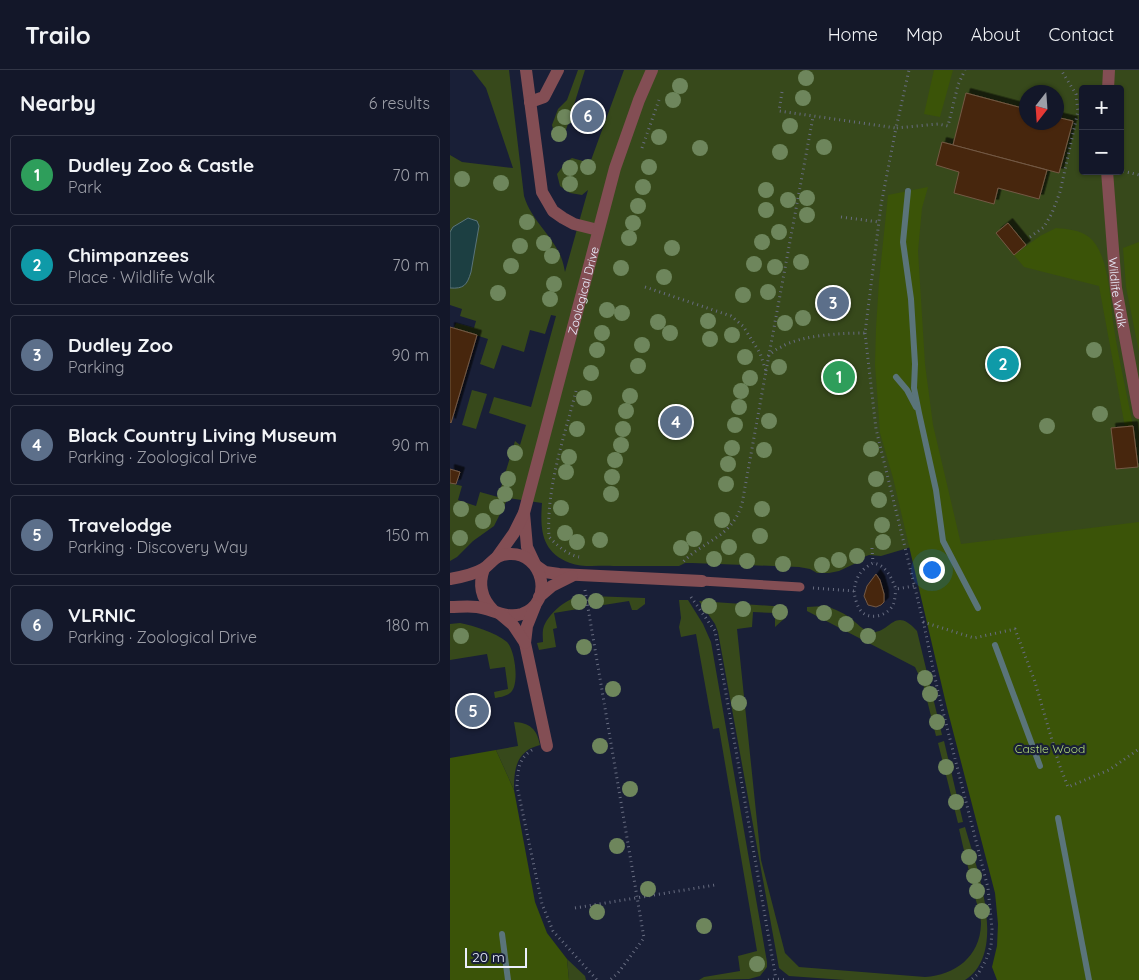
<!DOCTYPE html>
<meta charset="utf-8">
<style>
:root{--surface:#131729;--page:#1c2031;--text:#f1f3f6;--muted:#9d9fa8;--line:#323646;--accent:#0f766e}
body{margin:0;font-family:Quicksand,sans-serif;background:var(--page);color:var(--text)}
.controls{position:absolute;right:15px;top:15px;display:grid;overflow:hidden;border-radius:5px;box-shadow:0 1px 4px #0004}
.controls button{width:45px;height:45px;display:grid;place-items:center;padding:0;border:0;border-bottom:1px solid var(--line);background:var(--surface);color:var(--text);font:25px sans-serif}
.compass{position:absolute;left:569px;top:15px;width:45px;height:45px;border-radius:50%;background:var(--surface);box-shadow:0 1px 4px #0004;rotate:197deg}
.scale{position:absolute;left:15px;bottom:12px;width:62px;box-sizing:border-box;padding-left:5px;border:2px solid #ebeffd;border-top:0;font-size:14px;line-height:18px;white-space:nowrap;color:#ebeffd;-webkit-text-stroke:4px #191f37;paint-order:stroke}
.you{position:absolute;left:481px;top:499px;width:18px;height:18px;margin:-12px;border:4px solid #fff;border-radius:50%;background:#1a73e8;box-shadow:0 0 0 8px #1a73e833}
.badge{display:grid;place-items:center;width:32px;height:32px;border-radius:50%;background:var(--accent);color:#fff;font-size:16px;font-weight:700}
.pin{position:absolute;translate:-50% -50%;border:2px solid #fff;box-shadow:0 1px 5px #0006}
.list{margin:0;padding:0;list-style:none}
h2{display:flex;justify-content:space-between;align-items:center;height:65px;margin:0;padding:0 20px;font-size:21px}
h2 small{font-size:16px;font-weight:400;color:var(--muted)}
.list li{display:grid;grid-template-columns:32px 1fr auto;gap:15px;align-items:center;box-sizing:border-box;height:80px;margin:0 10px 10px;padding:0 10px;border:1px solid var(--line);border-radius:5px}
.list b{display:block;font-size:19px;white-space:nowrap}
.list p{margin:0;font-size:16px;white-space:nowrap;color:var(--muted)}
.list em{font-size:16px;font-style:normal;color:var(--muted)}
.map{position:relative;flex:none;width:689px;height:910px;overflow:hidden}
header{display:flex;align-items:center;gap:30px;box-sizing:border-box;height:70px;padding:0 25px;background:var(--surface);border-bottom:1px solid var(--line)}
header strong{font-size:24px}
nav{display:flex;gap:28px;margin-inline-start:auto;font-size:18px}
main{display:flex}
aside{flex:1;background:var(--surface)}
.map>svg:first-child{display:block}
.green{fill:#37491b;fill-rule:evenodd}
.forest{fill:#3b5408}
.water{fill:#1c3f42;stroke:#5a747a}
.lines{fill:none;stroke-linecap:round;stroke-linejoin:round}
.stream{stroke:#5a747a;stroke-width:6}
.building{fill:#46270d;stroke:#745945;filter:url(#shadow)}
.path{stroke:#686d81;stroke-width:3;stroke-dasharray:1 4;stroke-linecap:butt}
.service{stroke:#834e54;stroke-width:9}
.pedestrian{stroke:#834e54;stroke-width:12}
.minor{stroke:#834e54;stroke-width:12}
.tree{fill:#6e865c}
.labels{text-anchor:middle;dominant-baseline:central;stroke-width:4.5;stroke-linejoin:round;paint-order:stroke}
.street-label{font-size:12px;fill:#ebeffd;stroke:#191f37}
.park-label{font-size:12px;fill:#b3da7a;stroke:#191f37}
</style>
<header>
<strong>Trailo</strong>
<nav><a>Home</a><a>Map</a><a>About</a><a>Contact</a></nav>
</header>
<main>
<aside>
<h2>Nearby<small>6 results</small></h2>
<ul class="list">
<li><span class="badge" style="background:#2e9e5b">1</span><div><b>Dudley Zoo &amp; Castle</b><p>Park</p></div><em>70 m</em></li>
<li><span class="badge" style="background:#0f9aa8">2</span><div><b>Chimpanzees</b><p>Place · Wildlife Walk</p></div><em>70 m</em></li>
<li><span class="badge" style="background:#5c6f8a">3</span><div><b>Dudley Zoo</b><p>Parking</p></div><em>90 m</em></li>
<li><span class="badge" style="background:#5c6f8a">4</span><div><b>Black Country Living Museum</b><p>Parking · Zoological Drive</p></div><em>90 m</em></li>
<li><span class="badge" style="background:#5c6f8a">5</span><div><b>Travelodge</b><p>Parking · Discovery Way</p></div><em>150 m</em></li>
<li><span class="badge" style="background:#5c6f8a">6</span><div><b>VLRNIC</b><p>Parking · Zoological Drive</p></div><em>180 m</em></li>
</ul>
</aside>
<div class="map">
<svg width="689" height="910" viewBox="0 0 689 910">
<defs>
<filter id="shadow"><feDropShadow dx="4.5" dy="-4.5" stdDeviation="0" flood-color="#0009"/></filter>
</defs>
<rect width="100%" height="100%" fill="#191f37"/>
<!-- green -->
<g class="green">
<path d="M 22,0 L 59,0 L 74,126 C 81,150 102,165 111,187 C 113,192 114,197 115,202 L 138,120 L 132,125 L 120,123 L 110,116 L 107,104 L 117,91 L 122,88 L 140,93 L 174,0 L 689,0 L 689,910 L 478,472 L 431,486 L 419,485 L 414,487 L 404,494 L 389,501 L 379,503 L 367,503 L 360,499 L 349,497 L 242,493 L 235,493 L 229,496 C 207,496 185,496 163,496 C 150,495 133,498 120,493 C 91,482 90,459 92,433 L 58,428 L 44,456 L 23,471 L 7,487 L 0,491 L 0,413 L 12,416 L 8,430 L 26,436 L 30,422 L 48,427 L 65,371 L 70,375 L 76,355 L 39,343 L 44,327 L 81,337 L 106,246 L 101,245 L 95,264 L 80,260 L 74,282 L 52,275 L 44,299 L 30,294 L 38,269 L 4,258 L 6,253 L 24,258 L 26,251 L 10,246 L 12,239 L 0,235 L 0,85 L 12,92 L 63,98 L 36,18 ZM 633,19 L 670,19 L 670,101 L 633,101 ZM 576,22 L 606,22 L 606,52 L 576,52 Z"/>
<polygon points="128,0 135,0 115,63 110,70 106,70 102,55 108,39 117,30"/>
<polygon points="22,320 37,324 26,359 12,355"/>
<path d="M 132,526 L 134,538 L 104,543 L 107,558 L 103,559 L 106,577 L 89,580 L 87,573 L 93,572 C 93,567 92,561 94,556 C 100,542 117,528 132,526 Z"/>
<polygon points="140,526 195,528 195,534 187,540 182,540 179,531 141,537"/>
<polygon points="229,530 238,530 253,554 261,572 317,892 317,897 310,906 299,909 249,910 254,907 290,901 288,886 307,881 269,658 263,659 246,564 231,567 229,557 231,548"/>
<path d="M 249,531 L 337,537 L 335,548 L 325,557 L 325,543 L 303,542 L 302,557 L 287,559 L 311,790 L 335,883 L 349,897 L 475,907 C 505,905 530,887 531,854 C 531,845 527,835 525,827 C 520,804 514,782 509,759 L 515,757 C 526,796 559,882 515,910 L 395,910 L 339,906 L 329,898 L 268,562 L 265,554 Z"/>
<path d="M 374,536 C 383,538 392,542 399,547 C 407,553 413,561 422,562 C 441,563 444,535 467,561 L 492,665 L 486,666 L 473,614 L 465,597 L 357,541 L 357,537 Z"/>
<path d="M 10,553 C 24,556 45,562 57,572 C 65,580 69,612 62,621 C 58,626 51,627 45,628 L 44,622 L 58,619 L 55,597 L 40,599 L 37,584 L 0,590 L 0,554 Z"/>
<path d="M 64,652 C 80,653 87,659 90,675 C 66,681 64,699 64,720 L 46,680 L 68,676 Z"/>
<polygon points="494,671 513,752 508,753 488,673"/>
<polygon points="117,889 135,906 136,910 119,910"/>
</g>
<!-- forest -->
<g class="forest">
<polygon points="484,0 503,0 490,47 474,44"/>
<polygon points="478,117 472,138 468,181 475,294 483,355 511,474 689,452 689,910 547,910 542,897 547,876 548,854 545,823 497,638 443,408 430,363 425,295 426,258 429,211 438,125"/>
<path d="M 606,158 C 617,159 630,160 639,167 C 660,184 660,233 664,258 C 669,291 677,323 683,356 L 675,357 L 649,216 L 574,197 L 564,185 L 590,166 Z"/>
<polygon points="689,172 689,282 676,217 673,178"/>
<polygon points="46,680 64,720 85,832 97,863 117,889 119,910 0,910 0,688"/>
</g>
<!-- water -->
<path class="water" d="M 18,148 L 27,151 L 29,156 L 21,202 C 17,215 14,219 0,218 L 0,162 L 3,157 Z"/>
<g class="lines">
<!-- stream -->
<g class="stream">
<polyline points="458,121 453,172 461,229 465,294 464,318 469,343 486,420 493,471 528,538"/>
<polyline points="446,307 457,320 466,337"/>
<polyline points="545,575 590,696"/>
<polyline points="608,748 639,910"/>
<polyline points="52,864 58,910"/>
</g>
</g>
<!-- building -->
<g class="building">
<polygon points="516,23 576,39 576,52 606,52 606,47 623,51 609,103 503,75"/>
<polygon points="492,72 597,100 589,129 548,118 544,134 504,123 509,102 486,95"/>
<polygon points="558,153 576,175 564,185 546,163"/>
<polygon points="0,257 27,265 1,353 0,352"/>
<polygon points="683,356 688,397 666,399 661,358"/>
<polygon points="0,399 10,402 6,414 0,413"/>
<polygon points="426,504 430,510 434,524 434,532 431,535 426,537 418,535 414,526 417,516"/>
</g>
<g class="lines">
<!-- path -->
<g class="path">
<polyline points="332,22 329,41 446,58 459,0"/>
<polyline points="192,78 209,30"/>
<polyline points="673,101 689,105"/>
<polyline points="391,147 429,152"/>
<polyline points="580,167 594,157 602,143 610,122 628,41 626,24 611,0"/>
<path d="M 195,217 L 281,246 L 293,256 L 310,283 L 316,301 L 292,434 C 281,469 253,470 231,494"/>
<polyline points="415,263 426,359 474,555 488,622 538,818 542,859 541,876 536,890 528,904 521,910"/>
<path d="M 318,286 C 322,283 326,279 331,277 C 351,265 392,263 415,263 L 431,135 L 446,58 L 488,54 L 498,56 L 508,15 L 515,0"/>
<polyline points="316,301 363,47"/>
<path d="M 126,321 C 114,368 96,418 99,467 C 108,476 116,484 129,487"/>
<polyline points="422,478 423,493"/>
<path d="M 363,518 L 404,521 C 406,507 410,500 423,493 C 436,495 441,507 446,519 L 464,516"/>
<polyline points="135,520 194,868 168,903 160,910"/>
<path d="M 404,521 C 405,528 407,538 413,543 C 422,550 438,545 443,535 C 445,531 445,524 446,519"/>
<polyline points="241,527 265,561 326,909"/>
<polyline points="473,552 524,568 565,559 585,612 609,694 618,717 659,700 689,679"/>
<path d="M 82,680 C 68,689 68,700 67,716 L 92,834 L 103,861 L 147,910"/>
<polyline points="125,838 265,815"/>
<polyline points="318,910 326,909 337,910"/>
</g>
<!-- service -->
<polyline class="service" points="252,511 350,517"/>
<!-- pedestrian -->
<g class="pedestrian">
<polyline points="658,19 659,0"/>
<path id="s1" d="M 657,101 L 666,218 L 689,343"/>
</g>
<!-- minor -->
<g class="minor">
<polyline points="76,0 92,122 103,141 113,148 124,154 148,160"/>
<polyline points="80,32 94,27 108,0"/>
<polyline points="74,443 77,477 85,494"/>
<path id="s2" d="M 47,487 L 64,463 L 74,443 L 165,98 L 189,30 L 202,0"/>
<polyline points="85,495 95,502 109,504 252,511"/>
<path d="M 34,499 C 28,515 31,528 43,540"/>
<path d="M 0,509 C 11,507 23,505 33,499 C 43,493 43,485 59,484 C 93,482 105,532 72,544 C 56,549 42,539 27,537 C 18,536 9,537 0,537"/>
<polyline points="89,527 102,516 122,506"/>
<polyline points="85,536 77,556 75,573 97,676"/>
<polyline points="50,544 63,555 75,573"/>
</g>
</g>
<!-- trees -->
<g class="tree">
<circle cx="356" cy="8" r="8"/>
<circle cx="230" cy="16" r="8"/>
<circle cx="353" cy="28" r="8"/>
<circle cx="223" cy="30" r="8"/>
<circle cx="115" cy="47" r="8"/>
<circle cx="340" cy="56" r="8"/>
<circle cx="109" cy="64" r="8"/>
<circle cx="209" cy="67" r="8"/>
<circle cx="374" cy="77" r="8"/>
<circle cx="250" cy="78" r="8"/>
<circle cx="330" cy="82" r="8"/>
<circle cx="138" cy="97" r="8"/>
<circle cx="199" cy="97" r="8"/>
<circle cx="120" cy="98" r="8"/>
<circle cx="12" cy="109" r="8"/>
<circle cx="51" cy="113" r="8"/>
<circle cx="120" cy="114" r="8"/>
<circle cx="193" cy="117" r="8"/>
<circle cx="316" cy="120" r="8"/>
<circle cx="357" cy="128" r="8"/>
<circle cx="338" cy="130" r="8"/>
<circle cx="188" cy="136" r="8"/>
<circle cx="316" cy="140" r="8"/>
<circle cx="357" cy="145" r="8"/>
<circle cx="77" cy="152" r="8"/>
<circle cx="183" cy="153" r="8"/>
<circle cx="329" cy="162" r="8"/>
<circle cx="179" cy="168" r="8"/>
<circle cx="312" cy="172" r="8"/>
<circle cx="94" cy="173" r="8"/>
<circle cx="70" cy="176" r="8"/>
<circle cx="222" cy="178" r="8"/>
<circle cx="102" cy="186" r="8"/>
<circle cx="351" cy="192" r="8"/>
<circle cx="304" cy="194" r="8"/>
<circle cx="61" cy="196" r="8"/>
<circle cx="325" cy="197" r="8"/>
<circle cx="171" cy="198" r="8"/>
<circle cx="214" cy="207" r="8"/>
<circle cx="104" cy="214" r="8"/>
<circle cx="318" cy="222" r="8"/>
<circle cx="48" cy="223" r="8"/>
<circle cx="293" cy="225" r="8"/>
<circle cx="100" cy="229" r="8"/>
<circle cx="157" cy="240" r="8"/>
<circle cx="172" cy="243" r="8"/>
<circle cx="353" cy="248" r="8"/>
<circle cx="258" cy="251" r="8"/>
<circle cx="208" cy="252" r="8"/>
<circle cx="335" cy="253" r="8"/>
<circle cx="152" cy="263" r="8"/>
<circle cx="220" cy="263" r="8"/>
<circle cx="282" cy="265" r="8"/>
<circle cx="260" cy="269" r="8"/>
<circle cx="192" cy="275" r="8"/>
<circle cx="147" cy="280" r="8"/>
<circle cx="644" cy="280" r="8"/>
<circle cx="295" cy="287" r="8"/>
<circle cx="188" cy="296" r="8"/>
<circle cx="329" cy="297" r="8"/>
<circle cx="141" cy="303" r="8"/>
<circle cx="300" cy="308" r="8"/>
<circle cx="291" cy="321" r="8"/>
<circle cx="180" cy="326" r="8"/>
<circle cx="134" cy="328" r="8"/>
<circle cx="289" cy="337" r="8"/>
<circle cx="176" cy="341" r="8"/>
<circle cx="650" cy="344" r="8"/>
<circle cx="319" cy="351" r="8"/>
<circle cx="285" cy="355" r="8"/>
<circle cx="597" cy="356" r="8"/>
<circle cx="127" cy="359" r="8"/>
<circle cx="173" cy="359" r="8"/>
<circle cx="171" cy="375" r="8"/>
<circle cx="282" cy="378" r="8"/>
<circle cx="421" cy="379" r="8"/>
<circle cx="314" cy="380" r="8"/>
<circle cx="65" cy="383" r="8"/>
<circle cx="119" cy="387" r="8"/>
<circle cx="165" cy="390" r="8"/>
<circle cx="278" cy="394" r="8"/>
<circle cx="116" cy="402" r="8"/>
<circle cx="162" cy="407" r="8"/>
<circle cx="58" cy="409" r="8"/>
<circle cx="426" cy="409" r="8"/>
<circle cx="276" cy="414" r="8"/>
<circle cx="55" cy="424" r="8"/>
<circle cx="161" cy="424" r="8"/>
<circle cx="429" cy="430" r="8"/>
<circle cx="47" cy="437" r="8"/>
<circle cx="111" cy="438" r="8"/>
<circle cx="11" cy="439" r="8"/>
<circle cx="312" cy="439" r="8"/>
<circle cx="272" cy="450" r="8"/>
<circle cx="33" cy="451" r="8"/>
<circle cx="432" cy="455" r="8"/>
<circle cx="115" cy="463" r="8"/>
<circle cx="310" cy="466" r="8"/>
<circle cx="10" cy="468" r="8"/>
<circle cx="244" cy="469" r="8"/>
<circle cx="150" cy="470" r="8"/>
<circle cx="127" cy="472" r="8"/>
<circle cx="433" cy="472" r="8"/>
<circle cx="279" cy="477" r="8"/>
<circle cx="231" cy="478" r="8"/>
<circle cx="407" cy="486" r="8"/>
<circle cx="264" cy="489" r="8"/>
<circle cx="389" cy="490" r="8"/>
<circle cx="297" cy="491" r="8"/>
<circle cx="333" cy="494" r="8"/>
<circle cx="372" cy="495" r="8"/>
<circle cx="146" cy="531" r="8"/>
<circle cx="129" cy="532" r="8"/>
<circle cx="259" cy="536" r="8"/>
<circle cx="293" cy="539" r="8"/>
<circle cx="330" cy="542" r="8"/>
<circle cx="374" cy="543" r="8"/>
<circle cx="396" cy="554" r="8"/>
<circle cx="11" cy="566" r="8"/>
<circle cx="418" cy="566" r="8"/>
<circle cx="134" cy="577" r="8"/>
<circle cx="475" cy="608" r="8"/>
<circle cx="163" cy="619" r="8"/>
<circle cx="480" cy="624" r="8"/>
<circle cx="289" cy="633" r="8"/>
<circle cx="487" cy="652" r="8"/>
<circle cx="150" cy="676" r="8"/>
<circle cx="496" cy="697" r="8"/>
<circle cx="180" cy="719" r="8"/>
<circle cx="506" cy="732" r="8"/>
<circle cx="167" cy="776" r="8"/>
<circle cx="519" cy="787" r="8"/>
<circle cx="524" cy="806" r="8"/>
<circle cx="198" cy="819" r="8"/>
<circle cx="527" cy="821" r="8"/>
<circle cx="532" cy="841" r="8"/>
<circle cx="147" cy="842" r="8"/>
<circle cx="254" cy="856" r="8"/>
<circle cx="307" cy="894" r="8"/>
</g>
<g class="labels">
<!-- street labels -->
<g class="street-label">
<text stroke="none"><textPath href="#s2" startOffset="282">Zoological Drive</textPath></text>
<text stroke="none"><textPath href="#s1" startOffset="122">Wildlife Walk</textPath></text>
</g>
<!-- park labels -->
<g class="park-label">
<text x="600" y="678">Castle Wood</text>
</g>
</g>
</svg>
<div class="controls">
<button>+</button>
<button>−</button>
</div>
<svg class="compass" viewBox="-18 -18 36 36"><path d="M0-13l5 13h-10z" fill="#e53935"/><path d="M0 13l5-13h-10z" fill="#9d9fa8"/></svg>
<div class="scale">20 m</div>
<div class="you"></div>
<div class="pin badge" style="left:389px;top:307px;background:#2e9e5b">1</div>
<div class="pin badge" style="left:553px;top:294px;background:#0f9aa8">2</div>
<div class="pin badge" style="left:383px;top:233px;background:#5c6f8a">3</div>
<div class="pin badge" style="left:226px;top:352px;background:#5c6f8a">4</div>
<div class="pin badge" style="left:23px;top:641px;background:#5c6f8a">5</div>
<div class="pin badge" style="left:138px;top:46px;background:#5c6f8a">6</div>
</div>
</main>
